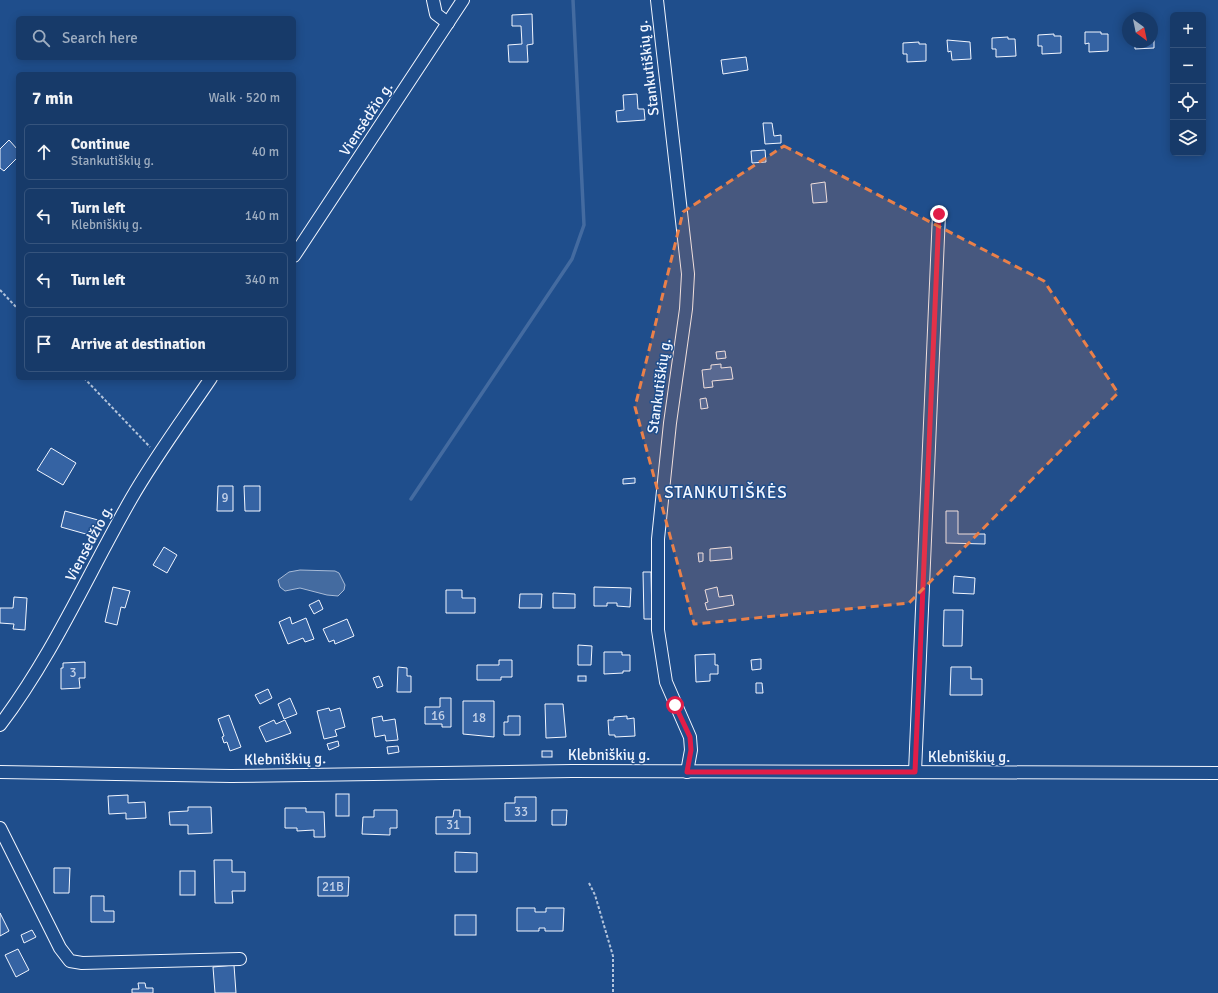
<!DOCTYPE html>
<meta charset="utf-8">
<style>
:root{--surface:#173a69;--page:#244571;--text:#f1f3f6;--muted:#9eadc0;--line:#36547d}
body{margin:0;font-family:Signika,sans-serif;background:var(--page);color:var(--text)}
.controls{position:absolute;right:12px;top:12px;display:grid;overflow:hidden;border-radius:6px;box-shadow:0 2px 10px #0003}
.controls button{width:36px;height:36px;display:grid;place-items:center;padding:0;border:0;border-bottom:1px solid var(--line);background:var(--surface);color:var(--text);font:20px sans-serif}
.compass{position:absolute;left:1122px;top:12px;width:36px;height:36px;border-radius:50%;background:var(--surface);box-shadow:0 2px 10px #0003;rotate:147deg}
.stop{position:absolute;width:12px;height:12px;margin:-9px;border:3px solid #e11d48;border-radius:50%;background:#fff}
.stop.end{background:#e11d48;border-color:#fff;box-shadow:0 1px 4px #0008}
.list{margin:0;padding:0;list-style:none}
h2{display:flex;justify-content:space-between;align-items:center;height:52px;margin:0;padding:0 16px;font-size:17px}
h2 small{font-size:13px;font-weight:400;color:var(--muted)}
.list li{display:grid;grid-template-columns:26px 1fr auto;gap:12px;align-items:center;box-sizing:border-box;height:56px;margin:0 8px 8px;padding:0 8px;border:1px solid var(--line);border-radius:6px}
.list b{display:block;font-size:15px;white-space:nowrap}
.list p{margin:0;font-size:13px;white-space:nowrap;color:var(--muted)}
.list em{font-size:13px;font-style:normal;color:var(--muted)}
.icon{flex:none;width:22px;height:22px;fill:none;stroke:currentColor;stroke-width:2;stroke-linecap:round;stroke-linejoin:round}
.map{position:relative;flex:none;width:1218px;height:993px;overflow:hidden}
.search{position:absolute;background:var(--surface);box-shadow:0 2px 10px #0003;left:16px;top:16px;width:280px;height:44px;display:flex;align-items:center;gap:10px;box-sizing:border-box;padding:0 14px;border-radius:6px;color:var(--muted);font-size:15px}
.panel{position:absolute;background:var(--surface);box-shadow:0 2px 10px #0003;left:16px;top:72px;width:280px;height:308px;border-radius:6px}
.map>svg:first-child{display:block}
.water{fill:#446ba0;stroke:#a8bbd7}
.lines{fill:none;stroke-linecap:round;stroke-linejoin:round}
.stream{stroke:#446ba0;stroke-width:3.5}
.building{fill:#3563a3;stroke:#f2f6ff}
.minor-casing{stroke:#f2f6ff;stroke-width:14}
.path{stroke:#b3c4dc;stroke-width:2;stroke-dasharray:3 2;stroke-linecap:butt}
.minor{stroke:#1f4e8c;stroke-width:12}
.route{stroke:#e11d48;stroke-width:5}
.marked{fill:#ea8049;fill-opacity:0.2;stroke:#ea8049;stroke-width:3;stroke-dasharray:8 5;stroke-linejoin:round}
.labels{text-anchor:middle;dominant-baseline:central;stroke-width:3;stroke-linejoin:round;paint-order:stroke}
.number-label{font-size:13px;fill:#c3d1e8}
.street-label{font-size:15px;fill:#f2f6ff;stroke:#1f4e8c}
.quarter-label{font-size:17px;letter-spacing:1px;fill:#f2f6ff;stroke:#1f4e8c}
</style>
<div class="map">
<svg width="1218" height="993" viewBox="0 0 1218 993">
<rect width="100%" height="100%" fill="#1f4e8c"/>
<!-- water -->
<polygon class="water" points="300,570 335,571 339,573 345,585 344,590 338,596 327,595 300,588 285,591 280,587 278,580 289,572"/>
<g class="lines">
<!-- stream -->
<polyline class="stream" points="411,499 572,259 584,225 573,0"/>
</g>
<!-- building -->
<g class="building">
<polygon points="532,14 533,44 527,45 528,62 509,62 508,45 522,44 521,26 512,26 512,15"/>
<polygon points="1152,31 1154,31 1154,48 1135,49 1135,42 1152,42"/>
<polygon points="1085,32 1101,32 1101,34 1108,34 1108,51 1089,52 1089,43 1085,44"/>
<polygon points="1054,34 1054,36 1061,36 1061,53 1042,54 1042,46 1038,46 1038,35"/>
<polygon points="1008,37 1008,39 1015,39 1016,56 996,57 996,49 992,49 992,38"/>
<polygon points="947,40 970,42 971,59 952,60 951,51 948,52"/>
<polygon points="919,42 919,44 926,44 926,61 907,62 907,54 903,54 903,43"/>
<polygon points="746,57 748,70 723,74 721,60"/>
<polygon points="637,94 638,109 644,109 645,120 617,122 616,111 624,110 623,95"/>
<polygon points="763,123 772,123 774,136 781,135 781,143 765,144"/>
<polygon points="9,140 18,150 18,157 4,171 0,168 0,149"/>
<polygon points="765,150 766,162 752,163 751,151"/>
<polygon points="825,182 827,202 813,203 811,184"/>
<polygon points="725,351 726,358 717,359 716,352"/>
<polygon points="721,364 721,368 731,367 733,379 712,381 713,387 704,388 702,370 711,369 711,365"/>
<polygon points="706,398 708,408 701,409 700,399"/>
<polygon points="51,448 76,463 63,485 37,470"/>
<polygon points="635,478 635,483 623,484 623,479"/>
<polygon points="218,486 233,486 233,511 217,511"/>
<polygon points="244,486 260,486 260,511 245,511"/>
<polygon points="65,511 98,520 93,536 61,527"/>
<polygon points="946,511 958,511 958,534 985,534 985,544 946,543"/>
<polygon points="164,547 177,555 167,573 153,565"/>
<polygon points="731,547 732,559 710,561 710,549"/>
<polygon points="698,553 703,553 703,561 699,562"/>
<polygon points="643,572 651,572 652,619 644,619"/>
<polygon points="954,576 975,578 974,594 953,593"/>
<polygon points="113,587 130,591 125,608 121,607 117,625 105,622"/>
<polygon points="594,587 631,588 630,607 617,606 617,603 607,603 607,606 594,606"/>
<polygon points="717,587 719,597 732,595 734,605 707,610 705,603 708,602 705,590"/>
<polygon points="446,590 462,590 462,598 475,598 475,613 446,613"/>
<polygon points="553,593 575,594 575,608 553,608"/>
<polygon points="520,594 542,594 541,608 519,608"/>
<polygon points="14,597 27,598 25,630 13,629 14,624 0,623 0,608 13,608"/>
<polygon points="319,600 323,609 314,614 309,605"/>
<polygon points="944,610 963,610 962,646 943,646"/>
<polygon points="290,617 292,624 306,618 314,639 305,642 303,638 288,644 279,622"/>
<polygon points="347,619 354,636 335,644 334,640 329,642 323,629"/>
<polygon points="578,645 592,646 591,665 578,665"/>
<polygon points="604,652 622,652 622,655 630,655 630,671 623,671 623,673 604,674"/>
<polygon points="715,654 715,665 718,665 718,674 710,674 710,681 696,682 695,655"/>
<polygon points="761,659 761,669 752,670 751,660"/>
<polygon points="499,660 512,660 512,677 501,677 501,680 477,680 477,665 499,665"/>
<polygon points="85,662 85,678 79,678 80,688 61,689 61,668 63,668 63,663"/>
<polygon points="398,667 407,668 407,676 411,676 411,692 397,692"/>
<polygon points="951,667 971,667 971,679 982,679 982,695 950,695"/>
<polygon points="379,676 383,686 377,688 373,678"/>
<rect x="578" y="676" width="8" height="5"/>
<polygon points="756,683 762,683 763,693 756,693"/>
<polygon points="268,689 272,698 260,704 255,695"/>
<polygon points="290,698 297,714 284,719 278,704"/>
<polygon points="440,698 451,698 451,727 442,727 442,724 425,724 425,707 440,707"/>
<polygon points="463,701 494,701 494,737 463,734"/>
<polygon points="545,704 563,704 566,737 546,738"/>
<polygon points="329,708 330,711 340,708 345,727 335,730 337,736 324,739 317,711"/>
<polygon points="229,715 241,747 230,751 227,742 224,743 222,737 224,736 218,719"/>
<polygon points="382,716 383,721 395,719 398,740 386,741 385,735 375,737 372,718"/>
<polygon points="508,716 520,716 520,735 504,735 504,722 508,722"/>
<polygon points="627,716 627,719 634,718 635,736 615,737 615,735 609,735 608,720 614,720 614,717"/>
<polygon points="274,720 276,724 285,720 291,733 266,742 259,727"/>
<polygon points="338,741 339,746 329,750 327,744"/>
<polygon points="398,746 399,752 388,754 387,747"/>
<rect x="542" y="751" width="10" height="6"/>
<rect x="336" y="794" width="13" height="22"/>
<polygon points="128,795 128,803 145,802 146,818 126,819 126,813 109,814 108,796"/>
<polygon points="515,797 536,797 536,821 505,821 505,803 515,803"/>
<polygon points="188,807 211,807 212,833 188,834 188,825 170,825 169,812 188,811"/>
<polygon points="285,808 306,808 306,812 324,812 325,837 314,837 314,830 297,831 297,828 285,828"/>
<polygon points="374,810 397,810 397,828 390,828 390,835 362,834 363,817 374,817"/>
<polygon points="454,810 460,810 460,817 470,817 470,834 436,834 436,817 453,817"/>
<polygon points="552,810 567,810 566,825 552,825"/>
<polygon points="455,852 477,853 477,872 455,872"/>
<polygon points="214,860 232,860 232,872 245,872 245,891 232,891 233,903 215,903"/>
<polygon points="54,868 70,868 69,893 54,893"/>
<rect x="180" y="871" width="15" height="24"/>
<polygon points="318,877 349,877 348,896 318,896"/>
<polygon points="91,896 104,896 104,911 114,911 114,922 91,922"/>
<polygon points="517,908 535,908 535,912 546,912 546,908 564,908 563,931 545,931 545,928 539,928 539,931 517,931"/>
<polygon points="0,913 9,931 0,936"/>
<rect x="455" y="915" width="21" height="20"/>
<polygon points="32,930 36,937 24,943 21,935"/>
<polygon points="18,949 29,970 16,977 5,955"/>
<polygon points="234,965 236,993 215,993 213,967"/>
<polygon points="138,983 145,983 146,988 153,988 153,993 132,993 132,989 139,989"/>
</g>
<g class="lines">
<defs>
<g id="minor">
<polyline points="433,0 436,14 448,23"/>
<polyline points="657,0 688,274 686,309 670,423 658,539 658,630 666,682 690,737 691,750 687,772"/>
<polyline points="294,256 463,0"/>
<path d="M 0,725 C 53,655 88,574 131,499 C 155,457 184,418 211,378"/>
<polyline points="0,772 231,776 572,771 1218,773"/>
<polyline points="915,772 939,214"/>
<polyline points="0,828 60,948 70,961 82,963 240,959"/>
</g>
</defs>
<!-- minor casing -->
<use href="#minor" class="minor-casing"/>
<!-- path -->
<g class="path">
<polyline points="0,290 18,309"/>
<polyline points="84,378 150,447"/>
<polyline points="589,883 595,895 613,956 613,993"/>
</g>
<!-- minor -->
<use href="#minor" class="minor"/>
</g>
<g class="lines">
<!-- route -->
<polyline class="route" points="675,705 690,737 691,750 687,772 915,772 939,214"/>
</g>
<!-- marked area -->
<path class="marked" d="M 784,146 L 1044,281 L 1118,393 L 909,603 L 694,624 L 635,407 L 683,212 Z"/>
<g class="labels">
<!-- number labels -->
<g class="number-label">
<text x="225" y="498">9</text>
<text x="73" y="673">3</text>
<text x="438" y="716">16</text>
<text x="479" y="718">18</text>
<text x="521" y="812">33</text>
<text x="453" y="825">31</text>
<text x="333" y="887">21B</text>
</g>
<!-- street labels -->
<g class="street-label">
<text transform="translate(648 68) rotate(-97)">Stankutiškių g.</text>
<text transform="translate(366 119) rotate(-57)">Viensėdžio g.</text>
<text transform="translate(659 386) rotate(-82)">Stankutiškių g.</text>
<text transform="translate(89 543) rotate(-62)">Viensėdžio g.</text>
<text x="609" y="755">Klebniškių g.</text>
<text x="969" y="757">Klebniškių g.</text>
<text transform="translate(285 759) rotate(-1)">Klebniškių g.</text>
</g>
<!-- quarter labels -->
<g class="quarter-label">
<text x="726" y="492">STANKUTIŠKĖS</text>
</g>
</g>
</svg>
<div class="controls">
<button>+</button>
<button>−</button>
<button><svg class="icon" aria-label="locate" viewBox="0 0 24 24"><circle cx="12" cy="12" r="6"/><path d="M12 2v4M12 18v4M2 12h4M18 12h4"/></svg></button>
<button><svg class="icon" aria-label="layers" viewBox="0 0 24 24"><path d="M12 4l9 5-9 5-9-5zM3 14l9 5 9-5"/></svg></button>
</div>
<svg class="compass" viewBox="-18 -18 36 36"><path d="M0-13l5 13h-10z" fill="#e53935"/><path d="M0 13l5-13h-10z" fill="#9eadc0"/></svg>
<div class="stop" style="left:675px;top:705px"></div>
<div class="stop end" style="left:939px;top:214px"></div>
<div class="search"><svg class="icon" aria-label="search" viewBox="0 0 24 24"><circle cx="10" cy="10" r="6"/><path d="M15 15l6 6"/></svg>Search here</div>
<section class="panel">
<h2>7 min<small>Walk · 520 m</small></h2>
<ul class="list">
<li><svg class="icon" aria-label="ahead" viewBox="0 0 24 24"><path d="M12 20V5M6 11l6-6 6 6"/></svg><div><b>Continue</b><p>Stankutiškių g.</p></div><em>40 m</em></li>
<li><svg class="icon" aria-label="left" viewBox="0 0 24 24"><path d="M17 20v-9H6M10 6l-5 5 5 5"/></svg><div><b>Turn left</b><p>Klebniškių g.</p></div><em>140 m</em></li>
<li><svg class="icon" aria-label="left" viewBox="0 0 24 24"><path d="M17 20v-9H6M10 6l-5 5 5 5"/></svg><div><b>Turn left</b></div><em>340 m</em></li>
<li><svg class="icon" aria-label="arrive" viewBox="0 0 24 24"><path d="M6 21V4h12l-3 4 3 4H6"/></svg><div><b>Arrive at destination</b></div></li>
</ul>
</section>
</div>
